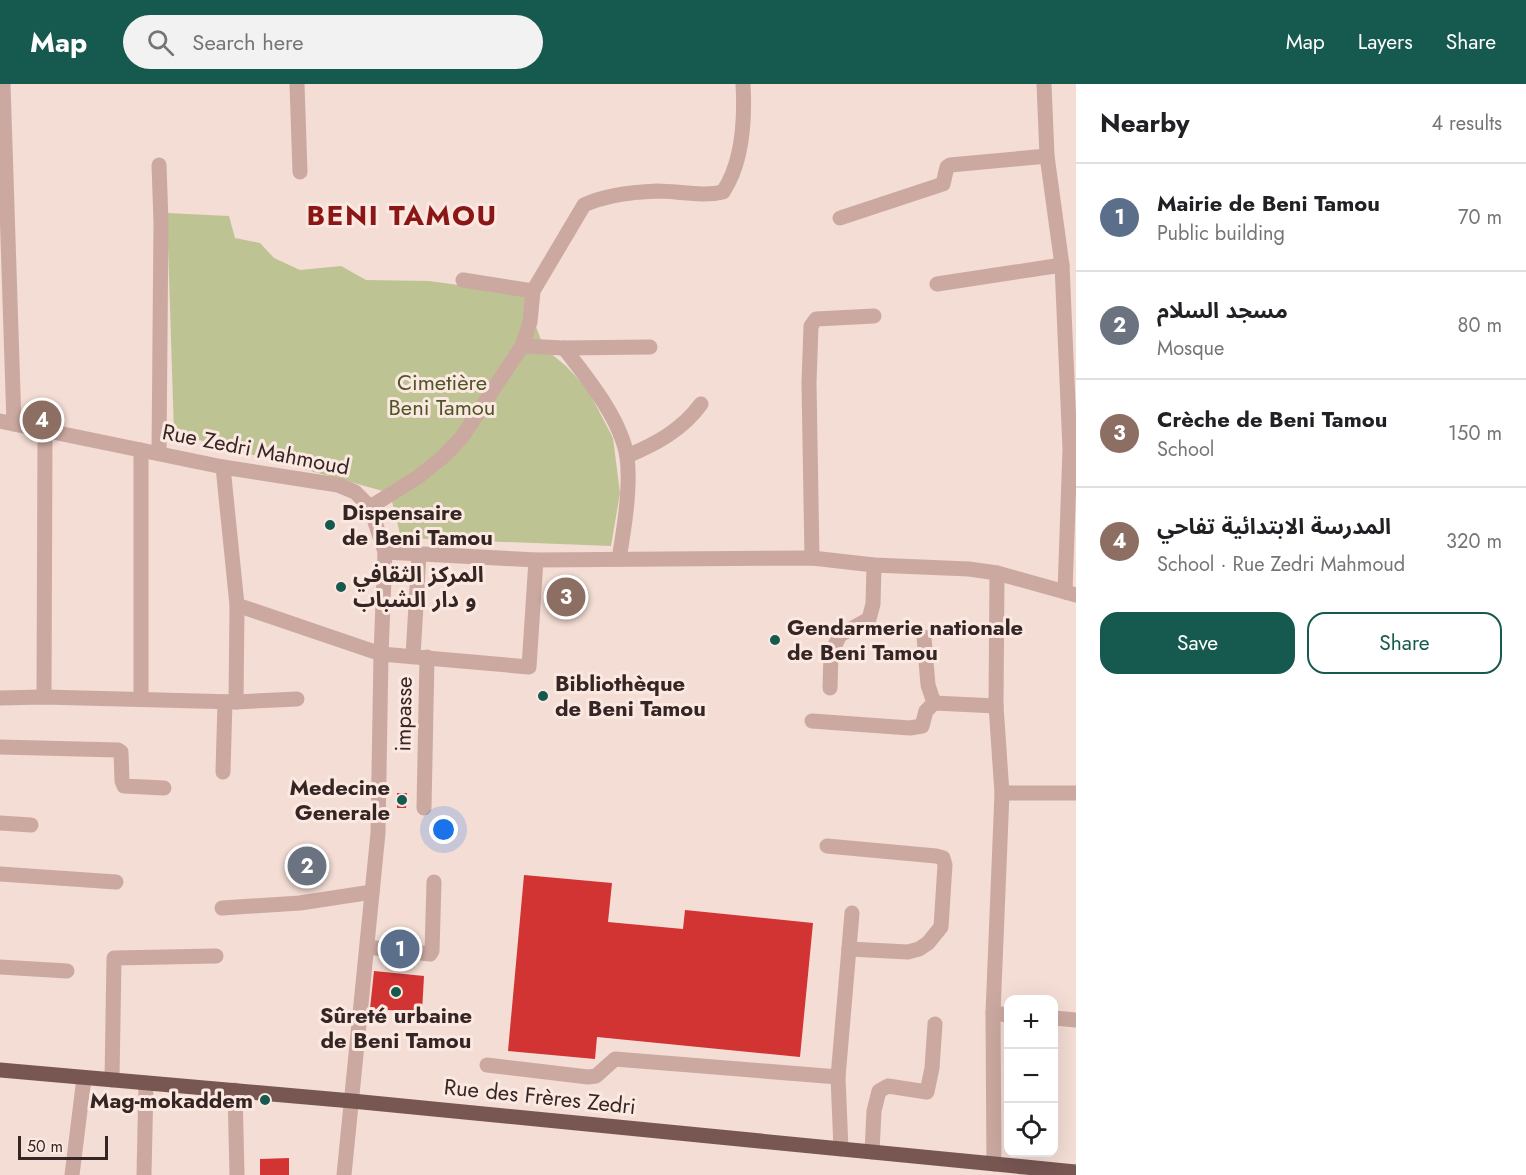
<!DOCTYPE html>
<meta charset="utf-8">
<style>
:root{--surface:#fff;--page:#f2f2f2;--text:#202124;--muted:#757577;--line:#e0e0e0;--accent:#16594e}
body{margin:0;font-family:Jost,"Noto Sans Arabic",sans-serif;background:var(--page);color:var(--text)}
.controls{position:absolute;right:18px;bottom:18px;display:grid;overflow:hidden;border-radius:12px;box-shadow:0 6px 24px #0002}
.controls button{width:54px;height:54px;display:grid;place-items:center;padding:0;border:0;border-bottom:2px solid var(--line);background:var(--surface);color:var(--text);font:30px sans-serif}
.scale{position:absolute;left:18px;bottom:15px;width:90px;box-sizing:border-box;padding-left:6px;border:3px solid #352524;border-top:0;font-size:16px;line-height:21px;white-space:nowrap;color:#352524;-webkit-text-stroke:4px #fbe9e1;paint-order:stroke}
.you{position:absolute;left:444px;top:746px;width:21px;height:21px;margin:-15px;border:4px solid #fff;border-radius:50%;background:#1a73e8;box-shadow:0 0 0 9px #1a73e833}
.badge{display:grid;place-items:center;width:39px;height:39px;border-radius:50%;background:var(--accent);color:#fff;font-size:20px;font-weight:700}
.pin{position:absolute;translate:-50% -50%;border:3px solid #fff;box-shadow:0 2px 6px #0006}
.list{margin:0;padding:0;list-style:none}
h2{display:flex;justify-content:space-between;align-items:center;height:78px;margin:0;padding:0 24px;font-size:26px}
h2 small{font-size:20px;font-weight:400;color:var(--muted)}
.list li{display:grid;grid-template-columns:39px 1fr auto;gap:18px;align-items:center;box-sizing:border-box;height:108px;padding:0 24px;border-top:2px solid var(--line)}
.list b{display:block;font-size:22px;white-space:nowrap}
.list p{margin:0;font-size:20px;white-space:nowrap;color:var(--muted)}
.list em{font-size:20px;font-style:normal;color:var(--muted)}
.actions{display:flex;gap:12px;padding:18px 24px}
.actions a{flex:1;padding:14px 0;border:2px solid var(--accent);border-radius:18px;text-align:center;font-size:21px;color:var(--accent)}
.actions .main{background:var(--accent);color:#fff}
.icon{flex:none;width:33px;height:33px;fill:none;stroke:currentColor;stroke-width:2;stroke-linecap:round;stroke-linejoin:round}
.map{position:relative;flex:none;width:1076px;height:1091px;overflow:hidden}
header{display:flex;align-items:center;gap:36px;box-sizing:border-box;height:84px;padding:0 30px;background:var(--accent);color:#fff}
header strong{font-size:28px}
nav{display:flex;gap:33px;margin-inline-start:auto;font-size:21px}
.search{width:420px;height:54px;background:var(--page);display:flex;align-items:center;gap:15px;box-sizing:border-box;padding:0 21px;border-radius:33px;color:var(--muted);font-size:22px}
main{display:flex}
aside{flex:1;background:var(--surface)}
.map>svg:first-child{display:block}
.green{fill:#bec394}
.building{fill:#d23434}
.lines{fill:none;stroke-linecap:round;stroke-linejoin:round}
.minor{stroke:#cba9a0;stroke-width:15}
.major{stroke:#785753;stroke-width:15}
.poi-dot{fill:#16594e;stroke:#fbe9e1;stroke-width:2}
.labels{text-anchor:middle;dominant-baseline:central;stroke-width:6;stroke-linejoin:round;paint-order:stroke}
.park-label{font-size:22px;fill:#4f5526;stroke:#fbe9e1}
.street-label{font-size:22px;fill:#352524;stroke:#fbe9e1}
.poi-label{font-size:22px;font-weight:bold;fill:#352524;stroke:#fbe9e1;text-anchor:start}
.district-label{font-size:28px;font-weight:bold;letter-spacing:1.5px;fill:#8b1616;stroke:#fbe9e1}
</style>
<header>
<strong>Map</strong>
<div class="search"><svg class="icon" aria-label="search" viewBox="0 0 24 24"><circle cx="10" cy="10" r="6"/><path d="M15 15l6 6"/></svg>Search here</div>
<nav><a>Map</a><a>Layers</a><a>Share</a></nav>
</header>
<main>
<div class="map">
<svg width="1076" height="1091" viewBox="0 0 1076 1091">
<rect width="100%" height="100%" fill="#f3ddd5"/>
<!-- green -->
<polygon class="green" points="167,129 229,132 235,154 260,159 274,174 300,186 341,182 366,196 429,197 524,210 544,264 566,282 588,306 613,354 620,409 611,462 401,454 390,409 174,349"/>
<!-- building -->
<g class="building">
<polygon points="397,709 407,709 406,724 397,724"/>
<polygon points="312,761 328,785 302,803 285,780"/>
<polygon points="524,791 612,799 608,838 683,845 685,826 813,839 800,973 597,953 595,975 508,967"/>
<polygon points="374,887 424,892 422,928 370,925"/>
<polygon points="289,1074 289,1091 260,1091 260,1075"/>
</g>
<g class="lines">
<!-- minor -->
<g class="minor">
<polyline points="3,0 14,340"/>
<polyline points="297,0 300,88"/>
<polyline points="1044,0 1047,72 1062,181 1070,365 1065,508"/>
<polyline points="159,81 161,138 159,368"/>
<polyline points="840,134 943,100 947,83 950,81 1047,72"/>
<polyline points="463,196 533,207"/>
<polyline points="937,200 1062,181"/>
<polyline points="522,262 564,264 650,263"/>
<path d="M 564,264 C 587,294 621,335 627,373 C 631,403 624,445 619,475"/>
<polyline points="0,337 223,383 338,401 355,408 370,423 385,468 381,570 378,749 344,1091"/>
<polyline points="141,366 141,615"/>
<path d="M 627,372 C 656,360 682,346 701,320"/>
<polyline points="223,383 237,521 381,570 529,583 536,476"/>
<path d="M 370,423 L 418,393 L 443,373 L 462,353 L 522,262 L 530,238 L 533,207 L 584,121 C 605,111 634,108 657,107 C 679,107 702,113 723,108 C 743,78 745,35 743,0"/>
<polyline points="385,468 536,476 812,474 874,481 969,485 997,489 1076,511"/>
<polyline points="812,474 809,299 811,242 816,235 874,232"/>
<polyline points="924,553 928,601 934,619"/>
<polyline points="413,572 419,470"/>
<polyline points="830,604 831,569 840,551 869,535 873,520 874,481"/>
<polyline points="44,613 45,347"/>
<polyline points="0,614 44,613 236,618 297,615"/>
<polyline points="236,618 237,521"/>
<polyline points="812,637 910,644 922,642 926,627 934,619 996,622"/>
<polyline points="0,663 118,666 121,668 122,697 124,702 164,704"/>
<polyline points="223,688 225,618"/>
<polyline points="1002,709 1076,709"/>
<polyline points="424,724 427,573"/>
<polyline points="0,739 31,741"/>
<polyline points="827,762 936,772 943,774 945,781 941,843 928,859 919,865 908,868 849,865"/>
<polyline points="0,790 116,798"/>
<polyline points="222,824 300,819 372,808"/>
<polyline points="367,863 430,870 432,867 434,798"/>
<polyline points="0,883 67,887"/>
<polyline points="993,929 1008,931"/>
<polyline points="1054,934 1076,936"/>
<polyline points="487,981 588,993 596,992 615,975 838,993"/>
<polyline points="112,996 114,874 216,872"/>
<polyline points="235,1006 237,1091"/>
<polyline points="841,1065 838,993 852,829"/>
<polyline points="872,1068 874,1027 879,1007 888,1002 927,1008 932,984 935,940"/>
<polyline points="994,1080 993,929 1002,709 996,622 997,489"/>
<polyline points="72,1091 84,994"/>
<polyline points="144,1091 146,999"/>
</g>
<!-- major -->
<polyline class="major" points="0,986 352,1017 1076,1088"/>
</g>
<!-- markers -->
<g class="poi-dot">
<circle cx="330" cy="441" r="6"/>
<circle cx="341" cy="503" r="6"/>
<circle cx="775" cy="556" r="6"/>
<circle cx="543" cy="612" r="6"/>
<circle cx="402" cy="716" r="6"/>
<circle cx="396" cy="908" r="6"/>
<circle cx="265" cy="1016" r="6"/>
</g>
<g class="labels">
<!-- park labels -->
<g class="park-label">
<text x="442" y="298">Cimetière<tspan x="442" dy="25">Beni Tamou</tspan></text>
</g>
<!-- street labels -->
<g class="street-label">
<text transform="translate(256 365) rotate(11)">Rue Zedri Mahmoud</text>
<text transform="translate(403 630) rotate(-89)">impasse</text>
<text transform="translate(540 1012) rotate(6)">Rue des Frères Zedri</text>
</g>
<!-- poi labels -->
<g class="poi-label">
<text x="342" y="428">Dispensaire<tspan x="342" dy="25">de Beni Tamou</tspan></text>
<text x="353" y="490">المركز الثقافي<tspan x="353" dy="25">و دار الشباب</tspan></text>
<text x="787" y="543">Gendarmerie nationale<tspan x="787" dy="25">de Beni Tamou</tspan></text>
<text x="555" y="599">Bibliothèque<tspan x="555" dy="25">de Beni Tamou</tspan></text>
<text x="390" y="703" text-anchor="end">Medecine<tspan x="390" dy="25">Generale</tspan></text>
<text x="396" y="931" text-anchor="middle">Sûreté urbaine<tspan x="396" dy="25">de Beni Tamou</tspan></text>
<text x="253" y="1016" text-anchor="end">Mag-mokaddem</text>
</g>
<!-- district labels -->
<g class="district-label">
<text x="402" y="131">BENI TAMOU</text>
</g>
</g>
</svg>
<div class="controls">
<button>+</button>
<button>−</button>
<button><svg class="icon" aria-label="locate" viewBox="0 0 24 24"><circle cx="12" cy="12" r="6"/><path d="M12 2v4M12 18v4M2 12h4M18 12h4"/></svg></button>
</div>
<div class="scale">50 m</div>
<div class="you"></div>
<div class="pin badge" style="left:400px;top:865px;background:#5c6f8a">1</div>
<div class="pin badge" style="left:307px;top:782px;background:#6b7280">2</div>
<div class="pin badge" style="left:566px;top:513px;background:#8d6e63">3</div>
<div class="pin badge" style="left:42px;top:336px;background:#8d6e63">4</div>
</div>
<aside>
<h2>Nearby<small>4 results</small></h2>
<ul class="list">
<li><span class="badge" style="background:#5c6f8a">1</span><div><b>Mairie de Beni Tamou</b><p>Public building</p></div><em>70 m</em></li>
<li><span class="badge" style="background:#6b7280">2</span><div><b>مسجد السلام</b><p>Mosque</p></div><em>80 m</em></li>
<li><span class="badge" style="background:#8d6e63">3</span><div><b>Crèche de Beni Tamou</b><p>School</p></div><em>150 m</em></li>
<li><span class="badge" style="background:#8d6e63">4</span><div><b>المدرسة الابتدائية تفاحي</b><p>School · Rue Zedri Mahmoud</p></div><em>320 m</em></li>
</ul>
<div class="actions"><a class="main">Save</a><a>Share</a></div>
</aside>
</main>
